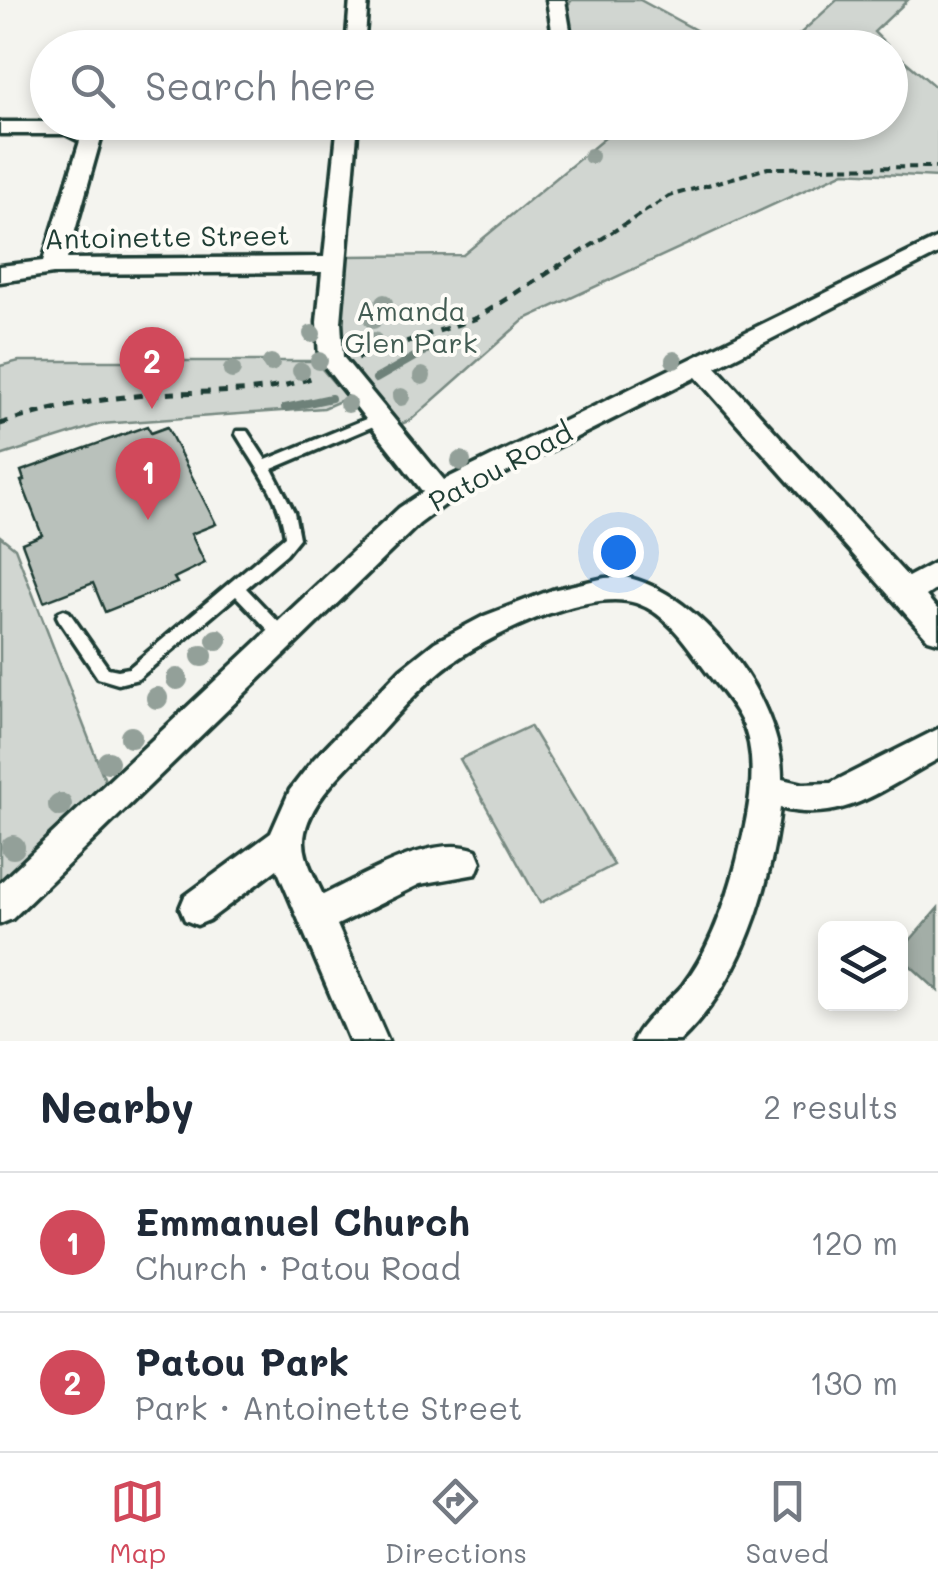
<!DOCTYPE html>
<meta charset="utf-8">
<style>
:root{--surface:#fff;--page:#f2f2f3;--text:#1f2937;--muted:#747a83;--line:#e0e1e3;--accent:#d1495b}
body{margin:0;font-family:Mali,sans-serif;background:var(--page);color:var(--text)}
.controls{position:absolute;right:30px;bottom:30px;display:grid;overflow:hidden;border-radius:15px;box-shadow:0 5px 15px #0003}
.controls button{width:90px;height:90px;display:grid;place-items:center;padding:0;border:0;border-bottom:2px solid var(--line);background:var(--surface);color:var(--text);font:50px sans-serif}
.you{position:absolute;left:618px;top:552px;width:35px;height:35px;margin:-25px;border:8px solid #fff;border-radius:50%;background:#1a73e8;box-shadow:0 0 0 15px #1a73e833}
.badge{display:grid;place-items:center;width:65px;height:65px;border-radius:50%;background:var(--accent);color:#fff;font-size:32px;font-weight:700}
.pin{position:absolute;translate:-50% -82px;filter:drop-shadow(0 2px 5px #0008)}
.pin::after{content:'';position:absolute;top:52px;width:35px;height:30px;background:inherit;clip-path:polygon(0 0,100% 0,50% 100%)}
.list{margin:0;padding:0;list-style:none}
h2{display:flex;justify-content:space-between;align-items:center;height:130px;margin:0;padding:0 40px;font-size:42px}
h2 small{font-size:32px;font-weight:400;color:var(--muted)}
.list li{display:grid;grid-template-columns:65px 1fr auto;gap:30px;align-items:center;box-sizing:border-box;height:140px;padding:0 40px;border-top:2px solid var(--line)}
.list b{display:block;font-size:38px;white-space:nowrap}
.list p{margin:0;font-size:32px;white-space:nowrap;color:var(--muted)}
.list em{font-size:32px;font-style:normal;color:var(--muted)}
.icon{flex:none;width:55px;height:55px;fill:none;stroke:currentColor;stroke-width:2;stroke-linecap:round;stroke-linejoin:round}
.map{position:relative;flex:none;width:938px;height:1041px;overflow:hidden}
.search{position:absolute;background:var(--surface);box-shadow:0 5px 15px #0003;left:30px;right:30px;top:30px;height:110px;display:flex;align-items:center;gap:25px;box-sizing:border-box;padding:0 35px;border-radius:55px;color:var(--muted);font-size:38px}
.sheet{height:410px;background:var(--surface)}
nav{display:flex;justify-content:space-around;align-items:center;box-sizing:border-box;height:140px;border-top:2px solid var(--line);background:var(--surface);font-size:28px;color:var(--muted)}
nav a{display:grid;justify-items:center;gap:5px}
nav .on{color:var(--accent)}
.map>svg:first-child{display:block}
.green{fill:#d1d6d1;stroke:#788a82;stroke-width:2.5}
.water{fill:#a3aea7;stroke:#6e8179;stroke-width:2.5}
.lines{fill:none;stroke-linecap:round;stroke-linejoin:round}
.stream{stroke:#6e8179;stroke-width:8}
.building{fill:#b9c1bb;stroke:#1f3d34;stroke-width:2.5}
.service-casing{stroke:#1f3d34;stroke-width:7}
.minor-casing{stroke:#1f3d34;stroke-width:7}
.path-far1{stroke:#1f3d34;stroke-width:4;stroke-dasharray:8 5;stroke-linecap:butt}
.path{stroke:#1f3d34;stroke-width:5;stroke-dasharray:9 8;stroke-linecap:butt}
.service{fill:#fdfcf7;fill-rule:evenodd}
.minor{fill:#fdfcf7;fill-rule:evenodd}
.tree{fill:#93a099}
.labels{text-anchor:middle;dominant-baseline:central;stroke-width:8;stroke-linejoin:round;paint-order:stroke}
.street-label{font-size:28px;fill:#1f3d34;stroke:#fdfcf7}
.park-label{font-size:28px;fill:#435c53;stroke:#fdfcf7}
</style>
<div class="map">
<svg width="938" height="1041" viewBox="0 0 938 1041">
<rect width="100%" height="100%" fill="#f4f4ef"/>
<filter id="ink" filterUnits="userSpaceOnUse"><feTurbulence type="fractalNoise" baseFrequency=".01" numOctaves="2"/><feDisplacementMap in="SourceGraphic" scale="20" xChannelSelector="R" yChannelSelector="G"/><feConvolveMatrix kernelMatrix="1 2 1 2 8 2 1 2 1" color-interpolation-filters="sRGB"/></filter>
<g filter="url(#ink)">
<!-- green -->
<g class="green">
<polygon points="572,0 640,0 718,42 791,42 837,0 908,0 874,32 890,48 575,48 567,6"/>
<polygon points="890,48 938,89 938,177 844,172 525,319 411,420 399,425 341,353 347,256 463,255 623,123 890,122"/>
<polygon points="19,361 315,361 347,398 324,408 101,424 0,456 0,366"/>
<polygon points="0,536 15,548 106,783 0,885"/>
<polygon points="530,726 614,865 540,903 460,759"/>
</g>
<!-- water -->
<polygon class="water" points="938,908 938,991 901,957 900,952"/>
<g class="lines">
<!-- stream -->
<g class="stream">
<polyline points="376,379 430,348"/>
<polyline points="285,408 331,398"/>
</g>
</g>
<!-- building -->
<polygon class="building" points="147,426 151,433 167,427 216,524 191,534 205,563 174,578 177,583 105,612 93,583 44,602 22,543 42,535 21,481 24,480 21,471"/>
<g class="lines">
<defs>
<path id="service" d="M 378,414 L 384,419 L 383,422 L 272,469 L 294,512 L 299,538 L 286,554 L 246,588 L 287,631 L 289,635 L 287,639 L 282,641 L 277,639 L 236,596 L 138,679 L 118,684 L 98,678 L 59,620 L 57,616 L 59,612 L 64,610 L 69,612 L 108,668 L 118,670 L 129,668 L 285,536 C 281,498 255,466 236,434 L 237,431 L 247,431 L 266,460 Z"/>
<g id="minor">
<polygon points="350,0 368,0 364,48 346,48"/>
<polygon points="547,0 565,0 573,48 555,48"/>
<polygon points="0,122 71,122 101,138 67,259 324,257 338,122 358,122 341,322 343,357 444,480 938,238 938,254 716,367 908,577 938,561 938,588 926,596 938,610 938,642 928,639 696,377 450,501 419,524 12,919 0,924 0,883 399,508 423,492 319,359 317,322 322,272 53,274 0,282 0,266 43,261 80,141 66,134 0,134"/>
<path d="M 625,577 C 702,593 783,701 782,779 L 803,784 L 831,783 L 938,729 L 938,759 C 884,788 843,825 780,808 C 770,890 741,983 680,1041 L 633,1041 C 643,1018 667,1004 683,985 C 710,950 726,903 737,861 C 747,819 762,761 741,720 C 732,702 718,687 706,671 C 688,646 667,613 636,603 C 586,587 480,639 441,671 C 414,693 391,722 367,747 C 345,770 312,799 305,832 C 300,854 314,875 323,895 C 363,876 432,833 476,850 L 481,862 L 476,874 L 420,884 L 337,925 L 388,1041 L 350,1041 L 277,869 L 209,920 L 197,925 L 185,920 L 180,908 L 185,896 L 271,833 L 290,790 L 314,759 L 401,669 L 435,642 L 484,616 L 552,590 L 605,578 Z"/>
</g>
</defs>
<!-- service casing -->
<use href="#service" class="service-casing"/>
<!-- minor casing -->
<use href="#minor" class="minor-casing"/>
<!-- path-far1 -->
<polyline class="path-far1" points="556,268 669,196 768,168 938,167"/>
<!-- path -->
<g class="path">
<polyline points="358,358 477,318 560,265"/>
<path d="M 0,424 C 52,407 107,397 161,394 C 215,390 265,396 316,376"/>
</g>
<!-- service -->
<use href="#service" class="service"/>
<!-- minor -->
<use href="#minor" class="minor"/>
</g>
<!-- trees -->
<g class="tree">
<circle cx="591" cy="156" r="8"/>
<circle cx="384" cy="303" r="9"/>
<circle cx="373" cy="320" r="9"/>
<circle cx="312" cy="334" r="9"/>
<circle cx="374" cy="341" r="9"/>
<circle cx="674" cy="360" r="9"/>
<circle cx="319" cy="361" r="9"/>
<circle cx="271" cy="363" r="9"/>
<circle cx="232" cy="370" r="9"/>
<circle cx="301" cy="371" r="9"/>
<circle cx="422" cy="376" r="9"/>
<circle cx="401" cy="397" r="9"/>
<circle cx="348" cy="404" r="9"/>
<circle cx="461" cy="461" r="10"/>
<circle cx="217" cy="640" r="11"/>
<circle cx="202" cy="656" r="11"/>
<circle cx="177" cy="679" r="11"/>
<circle cx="157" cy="698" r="11"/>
<circle cx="131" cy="737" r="11"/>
<circle cx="108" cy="762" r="11"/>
<circle cx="60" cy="805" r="12"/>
<circle cx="13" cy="847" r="12"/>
</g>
</g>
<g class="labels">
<!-- street labels -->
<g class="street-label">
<text transform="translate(167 236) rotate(-1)">Antoinette Street</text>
<text transform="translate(500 466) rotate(-28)">Patou Road</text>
</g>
<!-- park labels -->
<g class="park-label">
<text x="411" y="310">Amanda<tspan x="411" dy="32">Glen Park</tspan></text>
</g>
</g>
</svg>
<div class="controls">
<button><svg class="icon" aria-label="layers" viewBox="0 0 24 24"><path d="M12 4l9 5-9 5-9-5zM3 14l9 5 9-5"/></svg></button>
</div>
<div class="you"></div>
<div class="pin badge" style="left:148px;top:520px">1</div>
<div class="pin badge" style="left:152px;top:409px">2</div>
<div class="search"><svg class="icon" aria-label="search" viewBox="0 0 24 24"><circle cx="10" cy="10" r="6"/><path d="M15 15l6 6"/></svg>Search here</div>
</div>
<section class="sheet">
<h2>Nearby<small>2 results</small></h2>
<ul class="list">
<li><span class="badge">1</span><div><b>Emmanuel Church</b><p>Church · Patou Road</p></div><em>120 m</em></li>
<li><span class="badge">2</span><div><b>Patou Park</b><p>Park · Antoinette Street</p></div><em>130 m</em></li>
</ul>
</section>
<nav>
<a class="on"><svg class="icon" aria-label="map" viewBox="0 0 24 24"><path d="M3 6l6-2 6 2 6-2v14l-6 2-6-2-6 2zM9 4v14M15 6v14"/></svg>Map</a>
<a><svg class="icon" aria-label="directions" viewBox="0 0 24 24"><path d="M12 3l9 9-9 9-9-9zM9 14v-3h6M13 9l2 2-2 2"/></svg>Directions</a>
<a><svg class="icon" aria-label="saved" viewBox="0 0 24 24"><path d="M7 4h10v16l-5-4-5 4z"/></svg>Saved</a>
</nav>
